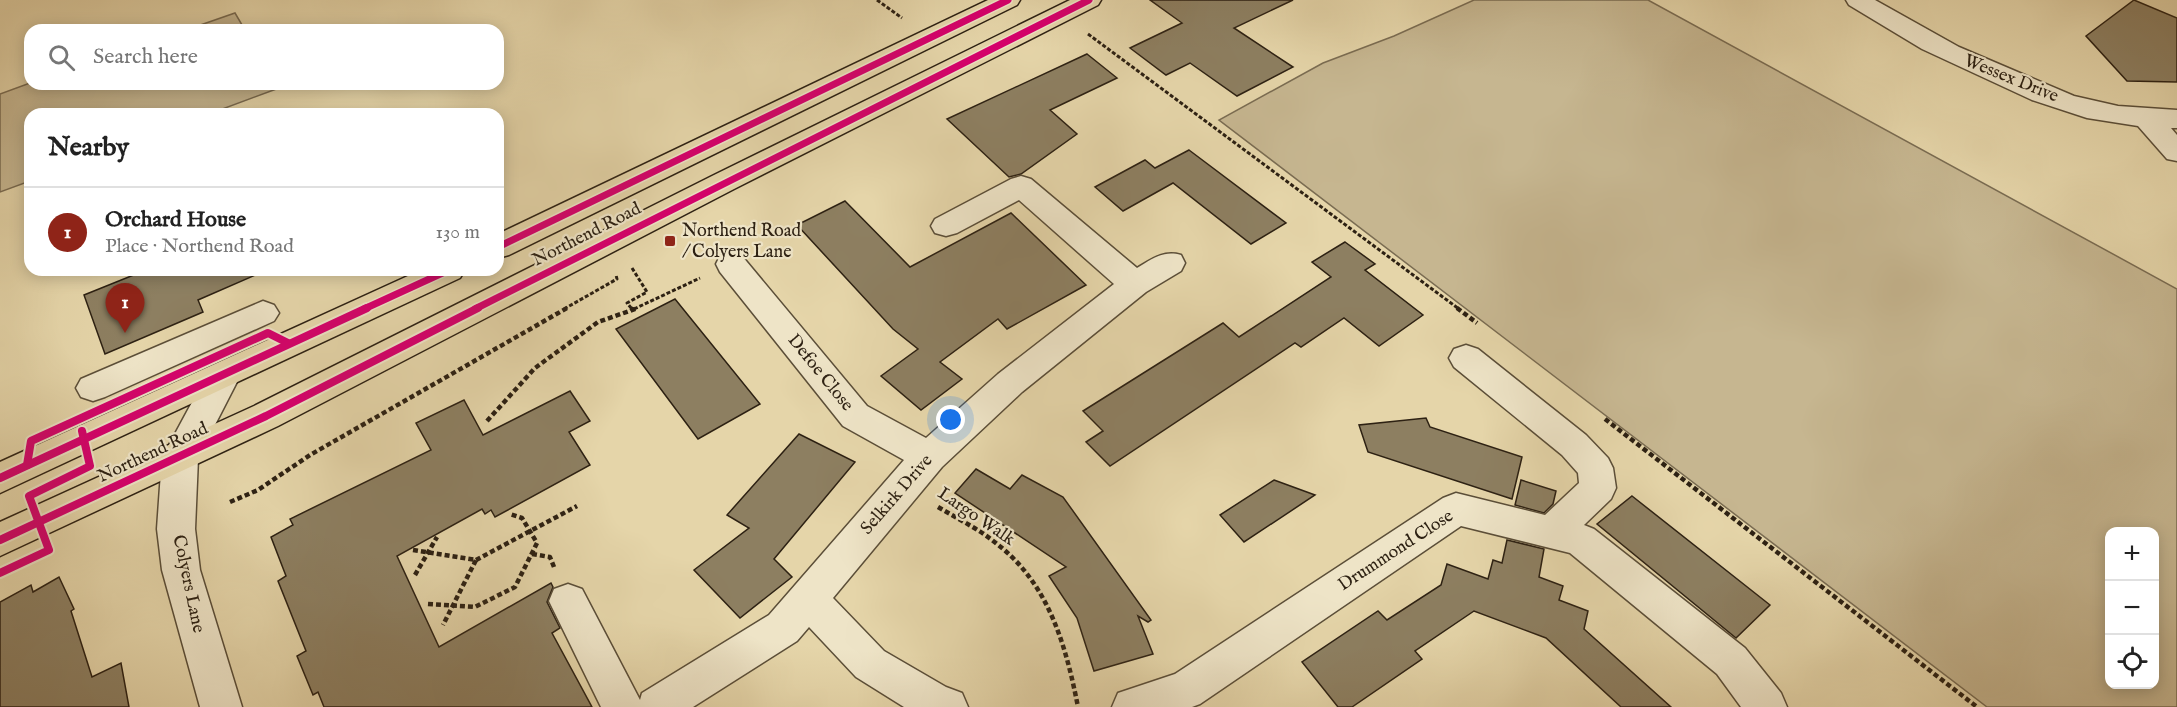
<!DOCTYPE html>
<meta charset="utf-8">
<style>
:root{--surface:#fff;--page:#f6f6f6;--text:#222;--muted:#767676;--line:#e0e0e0;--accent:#8f2418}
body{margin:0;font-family:"IM FELL English",serif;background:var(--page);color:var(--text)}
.controls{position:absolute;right:18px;bottom:18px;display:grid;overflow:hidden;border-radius:12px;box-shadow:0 3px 15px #0003}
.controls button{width:54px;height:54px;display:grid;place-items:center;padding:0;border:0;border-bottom:2px solid var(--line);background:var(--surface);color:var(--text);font:30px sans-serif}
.you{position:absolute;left:951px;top:420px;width:21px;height:21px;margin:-15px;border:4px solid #fff;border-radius:50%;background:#1a73e8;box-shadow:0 0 0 9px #1a73e833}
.badge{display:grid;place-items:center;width:39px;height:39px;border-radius:50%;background:var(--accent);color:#fff;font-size:20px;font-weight:700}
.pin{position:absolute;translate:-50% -50px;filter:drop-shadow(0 2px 3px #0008)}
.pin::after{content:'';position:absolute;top:32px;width:21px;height:18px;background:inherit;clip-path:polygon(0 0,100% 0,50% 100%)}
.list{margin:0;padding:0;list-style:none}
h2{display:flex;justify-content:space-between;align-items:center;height:78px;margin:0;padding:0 24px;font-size:26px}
h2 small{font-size:20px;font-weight:400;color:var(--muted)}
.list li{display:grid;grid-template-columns:39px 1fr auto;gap:18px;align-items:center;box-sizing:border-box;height:90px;padding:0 24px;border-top:2px solid var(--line)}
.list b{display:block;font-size:22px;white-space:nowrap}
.list p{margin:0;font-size:20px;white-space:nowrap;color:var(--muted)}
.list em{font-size:20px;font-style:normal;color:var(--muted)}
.icon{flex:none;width:33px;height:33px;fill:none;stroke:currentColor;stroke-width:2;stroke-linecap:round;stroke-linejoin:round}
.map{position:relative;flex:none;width:2177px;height:707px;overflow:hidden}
.search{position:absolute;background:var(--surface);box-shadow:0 3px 15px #0003;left:24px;top:24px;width:480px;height:66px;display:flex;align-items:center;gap:15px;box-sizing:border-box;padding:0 21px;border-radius:18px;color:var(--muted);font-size:22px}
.panel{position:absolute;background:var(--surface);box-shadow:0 3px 15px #0003;left:24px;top:108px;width:480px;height:168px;border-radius:18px}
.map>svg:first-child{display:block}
.green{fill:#c6b690;stroke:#7a6c52;stroke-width:1.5;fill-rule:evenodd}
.building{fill:#8d7f61;stroke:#2d2113;stroke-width:1.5}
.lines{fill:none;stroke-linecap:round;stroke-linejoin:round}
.minor-casing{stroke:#5b4e38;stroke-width:3}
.major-casing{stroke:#2d2113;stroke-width:3}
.path-far1{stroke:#2d2113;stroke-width:3;stroke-dasharray:4 2;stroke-linecap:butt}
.path{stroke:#2d2113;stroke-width:4.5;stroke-dasharray:5 3;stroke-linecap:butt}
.minor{fill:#eee4c7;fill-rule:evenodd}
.major{fill:#e5d5a9;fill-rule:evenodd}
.cycleway-far1-casing{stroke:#eee4c7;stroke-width:10}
.cycleway-casing{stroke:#eee4c7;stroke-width:12}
.cycleway-far1{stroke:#d6006c;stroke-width:7}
.cycleway{stroke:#d6006c;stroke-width:8}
.poi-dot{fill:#8f2418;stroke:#eee4c7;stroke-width:2}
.labels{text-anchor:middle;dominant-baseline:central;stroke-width:4.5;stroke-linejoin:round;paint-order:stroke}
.street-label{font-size:18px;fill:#2d2113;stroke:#eee4c7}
.poi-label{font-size:18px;fill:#2d2113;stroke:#eee4c7;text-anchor:start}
</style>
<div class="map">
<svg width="2177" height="707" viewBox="0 0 2177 707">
<rect width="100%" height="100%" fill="#e5d5a9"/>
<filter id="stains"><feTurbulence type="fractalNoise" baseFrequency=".00333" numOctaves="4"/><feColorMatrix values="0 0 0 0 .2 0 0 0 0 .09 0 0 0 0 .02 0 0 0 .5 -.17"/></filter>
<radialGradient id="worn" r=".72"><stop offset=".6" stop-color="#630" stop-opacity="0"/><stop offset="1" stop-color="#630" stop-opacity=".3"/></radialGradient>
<!-- green -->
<g class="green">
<path d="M 1474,0 L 1648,0 L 2177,289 L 2177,707 L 1987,707 L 1219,120 L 1323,63 L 1394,36 ZM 2110,532 L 2154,532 L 2154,684 L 2110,684 Z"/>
<polygon points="235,13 245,30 186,30"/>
<polygon points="30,83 277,84 279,88 209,114 30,114 30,181 0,192 0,94"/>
</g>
<!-- building -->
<g class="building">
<polygon points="1150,0 1293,0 1234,28 1293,67 1237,96 1190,63 1166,75 1130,48 1182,23"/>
<polygon points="2134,0 2177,18 2177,82 2127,81 2086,36"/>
<polygon points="1087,54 1117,78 1050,110 1077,134 1021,174 1009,177 947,119"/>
<polygon points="1189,150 1286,223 1251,244 1173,183 1123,211 1095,187 1145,160 1155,168"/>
<polygon points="845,201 910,267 1011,213 1086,285 1007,329 998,319 940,362 962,379 921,410 881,376 918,349 893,329 797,225"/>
<polygon points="1345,242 1375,264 1365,270 1423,315 1379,346 1344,318 1301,347 1295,343 1110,466 1086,442 1103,431 1083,411 1223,323 1239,337 1331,277 1312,262"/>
<polygon points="146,270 267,270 198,300 203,312 105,354 84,295"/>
<polygon points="675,299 760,404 698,439 616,329"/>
<polygon points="570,391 590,421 569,432 590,465 495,517 491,510 485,514 482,509 397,556 439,647 551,583 553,587 547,602 560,628 552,633 592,707 324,707 318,692 313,695 297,656 306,651 278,581 286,576 271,537 293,525 290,519 431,450 416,423 464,400 483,435"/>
<polygon points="1426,418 1430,427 1522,457 1512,499 1368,452 1359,425"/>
<polygon points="799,434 855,462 774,559 792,577 740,618 694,570 749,528 727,515"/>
<polygon points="976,469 1010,489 1022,475 1063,497 1151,620 1148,622 1138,616 1153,654 1094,671 1077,618 1049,576 1066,567 955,493"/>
<polygon points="1274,480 1315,495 1244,542 1220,515"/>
<polygon points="1521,480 1556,491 1553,504 1544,513 1515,505"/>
<polygon points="1632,496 1770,605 1736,638 1597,524"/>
<polygon points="1507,540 1544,549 1539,577 1563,586 1559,600 1588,611 1584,629 1671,707 1621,707 1546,638 1474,611 1415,651 1422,659 1352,707 1338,707 1302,662 1378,611 1387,620 1441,585 1447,564 1488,579 1493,560 1502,563"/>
<polygon points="59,577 74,609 71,611 92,677 121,663 129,707 0,707 0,602 31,585 33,592"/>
</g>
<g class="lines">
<defs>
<g id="minor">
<polygon points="1846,0 1875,0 1959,47 2074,96 2118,106 2177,110 2177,128 2171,128 2177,135 2177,161 2167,159 2138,126 2087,118 2032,100 1922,49 1849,5"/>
<path d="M 1021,176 L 1031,179 L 1137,268 C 1152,259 1163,250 1181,255 L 1185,263 L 1181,271 L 1146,292 L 1022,392 L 942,467 L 833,598 L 884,651 L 946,687 L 962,693 L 968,707 L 904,707 L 856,677 L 809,627 L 797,641 L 693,707 L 601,707 L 549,601 L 554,589 L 568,584 L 582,589 L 640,700 L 642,693 L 769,615 L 904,460 L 843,426 L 720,272 L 716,264 L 720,256 L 731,253 L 742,256 L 867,406 L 926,438 L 998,374 L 1114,284 L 1019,200 L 957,233 L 946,236 L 935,233 L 931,226 L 935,219 L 1011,179 Z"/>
<polygon points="263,301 274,305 279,313 274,321 105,397 93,401 81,397 76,388 81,379"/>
<polygon points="1466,345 1478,349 1586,435 1608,458 1613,468 1616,488 1611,499 1584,525 1594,529 1745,648 1781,693 1787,707 1741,707 1717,674 1570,553 1461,526 1200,704 1192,707 1112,707 1118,693 1175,674 1443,498 1456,493 1545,515 1579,483 1578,473 1562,455 1454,367 1449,358 1454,349"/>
<polygon points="223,363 235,367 240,376 198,458 195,529 200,570 242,707 200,707 162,570 157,529 162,458 211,367"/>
</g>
<g id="major">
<polygon points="988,0 1020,0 1017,5 509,255 498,258 498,234"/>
<polygon points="1070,0 1101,0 1098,5 734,189 278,426 0,556 0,522 254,406 714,175"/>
<polygon points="421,270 465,270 460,278 0,493 0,462"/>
</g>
</defs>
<!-- minor casing -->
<use href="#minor" class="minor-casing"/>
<!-- major casing -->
<use href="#major" class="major-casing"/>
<!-- path-far1 -->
<g class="path-far1">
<polyline points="877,0 902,18"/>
<polyline points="1088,34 1459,309"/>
<polyline points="632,268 647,292 627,303 632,309"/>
<polyline points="564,309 617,279 616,275"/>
<polyline points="634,309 700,278"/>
</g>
<!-- path -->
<g class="path">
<polyline points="631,308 633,310"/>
<polyline points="1457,308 1477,323"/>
<polyline points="1605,419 1977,707"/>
<polyline points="487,421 535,368 598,322 638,308"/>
<polyline points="230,502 258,490 310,455 567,308"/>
<path d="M 938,507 C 958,519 979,529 997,544 C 1049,584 1066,646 1078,707"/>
<polyline points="413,550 476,560 443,625"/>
<polyline points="532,554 550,557 554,567"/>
<polyline points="476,560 577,506"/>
<polyline points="415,575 437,537"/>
<polyline points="428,604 475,607 515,587 537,543 522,518 510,514"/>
</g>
<!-- minor -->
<use href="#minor" class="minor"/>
<!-- major -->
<use href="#major" class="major"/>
<defs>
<g id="cycleway-far1">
<polyline points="498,247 1008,0"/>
<polyline points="364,309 449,270"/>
<polyline points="475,309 1089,0"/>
</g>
<g id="cycleway">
<polyline points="27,465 31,441 268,333 288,343"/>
<polyline points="0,478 367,308"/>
<polyline points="0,540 266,416 478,308"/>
<polyline points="0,573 49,550 29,496 90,466 82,431"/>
</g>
</defs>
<!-- cycleway-far1 casing -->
<use href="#cycleway-far1" class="cycleway-far1-casing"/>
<!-- cycleway casing -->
<use href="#cycleway" class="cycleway-casing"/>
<!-- cycleway-far1 -->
<use href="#cycleway-far1" class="cycleway-far1"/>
<!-- cycleway -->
<use href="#cycleway" class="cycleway"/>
</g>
<!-- markers -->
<rect class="poi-dot" x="664" y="235" width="12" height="12" rx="3"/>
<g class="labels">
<!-- street labels -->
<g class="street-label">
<text transform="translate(2011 79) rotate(22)">Wessex Drive</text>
<text transform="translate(587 235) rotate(-27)">Northend Road</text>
<text transform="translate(820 373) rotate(51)">Defoe Close</text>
<text transform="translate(153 453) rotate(-25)">Northend Road</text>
<text transform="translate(897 495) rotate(-49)">Selkirk Drive</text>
<text transform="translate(976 517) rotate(34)">Largo Walk</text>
<text transform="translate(1396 551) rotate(-33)">Drummond Close</text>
<text transform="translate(188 584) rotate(78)">Colyers Lane</text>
</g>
<!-- poi labels -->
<g class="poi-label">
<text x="682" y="231">Northend Road<tspan x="682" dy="21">/ Colyers Lane</tspan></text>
</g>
</g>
<rect width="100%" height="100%" filter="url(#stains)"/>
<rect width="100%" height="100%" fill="url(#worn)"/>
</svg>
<div class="controls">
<button>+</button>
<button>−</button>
<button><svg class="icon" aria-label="locate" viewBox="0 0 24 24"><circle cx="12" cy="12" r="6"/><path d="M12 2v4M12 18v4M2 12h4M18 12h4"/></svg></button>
</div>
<div class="you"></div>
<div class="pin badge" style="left:125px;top:333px">1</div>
<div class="search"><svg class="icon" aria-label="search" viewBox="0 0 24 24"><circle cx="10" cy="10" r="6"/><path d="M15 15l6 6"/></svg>Search here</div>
<section class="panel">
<h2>Nearby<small></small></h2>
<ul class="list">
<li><span class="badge">1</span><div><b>Orchard House</b><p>Place · Northend Road</p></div><em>130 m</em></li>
</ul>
</section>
</div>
